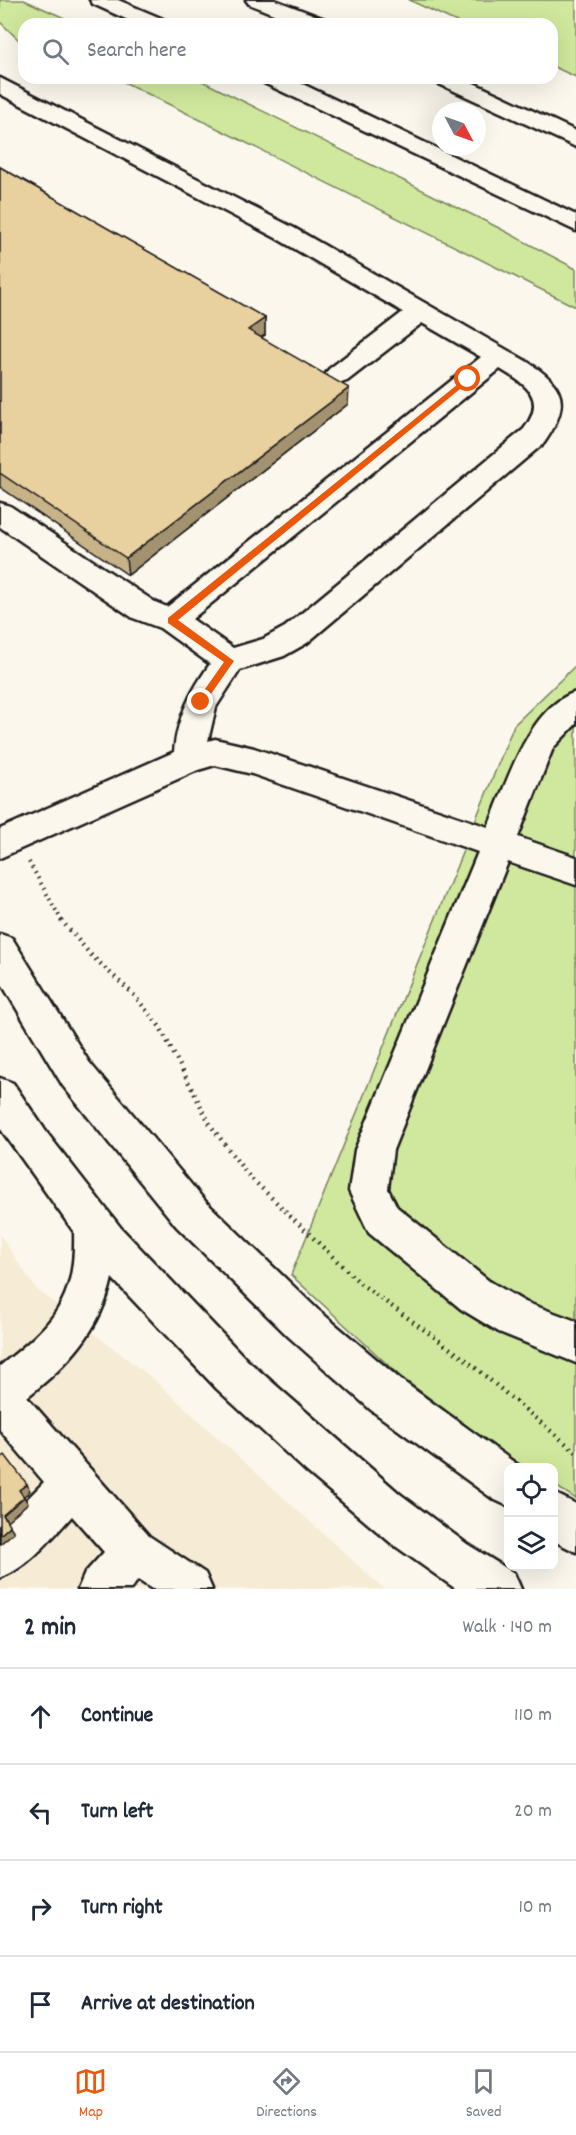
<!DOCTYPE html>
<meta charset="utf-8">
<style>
:root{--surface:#fff;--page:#f6f6f7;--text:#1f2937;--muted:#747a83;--line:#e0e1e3;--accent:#ea580c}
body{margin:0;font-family:Dekko,sans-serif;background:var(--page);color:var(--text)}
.controls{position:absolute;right:18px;bottom:18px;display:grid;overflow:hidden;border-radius:12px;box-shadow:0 6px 24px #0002}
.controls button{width:54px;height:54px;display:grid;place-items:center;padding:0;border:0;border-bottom:2px solid var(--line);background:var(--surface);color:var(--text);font:30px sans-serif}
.compass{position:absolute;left:432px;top:102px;width:54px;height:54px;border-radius:50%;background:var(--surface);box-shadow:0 6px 24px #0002;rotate:131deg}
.stop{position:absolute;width:18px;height:18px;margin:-14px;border:4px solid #ea580c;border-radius:50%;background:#fff}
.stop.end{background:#ea580c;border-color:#fff;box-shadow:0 2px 6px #0008}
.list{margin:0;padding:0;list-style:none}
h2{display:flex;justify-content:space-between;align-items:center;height:78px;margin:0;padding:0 24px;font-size:26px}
h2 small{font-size:20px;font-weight:400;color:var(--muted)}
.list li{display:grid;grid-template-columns:39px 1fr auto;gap:18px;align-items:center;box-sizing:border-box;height:96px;padding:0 24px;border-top:2px solid var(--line)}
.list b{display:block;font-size:22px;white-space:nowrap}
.list em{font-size:20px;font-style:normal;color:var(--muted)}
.icon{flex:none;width:33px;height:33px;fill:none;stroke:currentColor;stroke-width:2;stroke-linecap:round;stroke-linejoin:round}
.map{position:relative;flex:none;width:576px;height:1589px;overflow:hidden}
.search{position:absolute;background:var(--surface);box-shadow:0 6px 24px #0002;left:18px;right:18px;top:18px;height:66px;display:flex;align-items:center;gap:15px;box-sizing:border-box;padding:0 21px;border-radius:18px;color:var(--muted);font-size:22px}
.sheet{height:462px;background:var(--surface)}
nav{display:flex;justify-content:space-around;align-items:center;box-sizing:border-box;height:84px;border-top:2px solid var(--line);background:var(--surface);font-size:16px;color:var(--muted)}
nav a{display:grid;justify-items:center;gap:3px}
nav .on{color:var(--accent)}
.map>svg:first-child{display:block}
.built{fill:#f6ebd5}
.green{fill:#d0e89d;stroke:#76825c;stroke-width:1.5}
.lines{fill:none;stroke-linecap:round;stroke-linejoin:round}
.minor-casing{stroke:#1c1c1c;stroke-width:5}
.highway-casing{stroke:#1c1c1c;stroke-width:5}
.path-far1{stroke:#1c1c1c;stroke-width:4;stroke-dasharray:1.5 4.5;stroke-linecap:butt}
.path{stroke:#1c1c1c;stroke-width:4.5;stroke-dasharray:1.5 5;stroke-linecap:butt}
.minor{fill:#fbf7ec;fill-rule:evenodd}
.highway{fill:#fbf7ec;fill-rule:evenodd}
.wall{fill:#c8b389;stroke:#1c1c1c;stroke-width:1.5}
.shaded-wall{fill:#a3926f;stroke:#1c1c1c;stroke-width:1.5}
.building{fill:#e9d09f;stroke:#1c1c1c;stroke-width:1.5}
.route{fill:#ea580c}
</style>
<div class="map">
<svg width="576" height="1589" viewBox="0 0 576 1589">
<rect width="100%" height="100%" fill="#fbf7ec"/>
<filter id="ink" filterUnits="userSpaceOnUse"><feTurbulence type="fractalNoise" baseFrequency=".0167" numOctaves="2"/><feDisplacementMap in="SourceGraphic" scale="12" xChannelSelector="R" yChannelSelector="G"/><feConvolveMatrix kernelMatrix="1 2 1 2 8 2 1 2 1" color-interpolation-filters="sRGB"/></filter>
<g filter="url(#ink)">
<!-- built -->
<polygon class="built" points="0,1235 36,1289 152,1378 384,1589 0,1589"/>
<!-- green -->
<g class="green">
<polygon points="0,0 24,0 78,24 24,24 24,45 0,22"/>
<polygon points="409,0 576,0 576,77 552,66 552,24 461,24"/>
<polygon points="116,78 196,78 499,228 576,269 576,307"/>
<polygon points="576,665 576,1499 554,1485 554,1468 525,1467 512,1460 400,1376 291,1275 514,725"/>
</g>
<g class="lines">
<defs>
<g id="minor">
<path d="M 0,78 L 294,228 L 526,361 C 566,386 571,404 544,443 L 307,643 L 284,656 L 240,670 L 216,707 L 208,741 L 215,739 L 254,748 L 488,827 C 506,785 528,707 576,692 L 576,724 L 553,748 L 518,837 L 576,857 L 576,885 L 508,862 L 393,1150 L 388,1189 L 397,1207 L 489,1281 L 525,1302 L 576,1321 L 576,1363 L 499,1332 L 461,1309 L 369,1233 L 349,1191 L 355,1150 L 478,852 L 252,774 L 215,765 L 198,770 L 0,858 L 0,829 L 174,752 C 177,718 191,691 210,664 L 160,628 L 133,618 L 0,527 L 0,503 L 10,506 L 155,602 L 167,607 L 481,357 L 422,323 L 347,381 L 338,384 L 329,381 L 325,375 L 329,369 L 403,312 L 276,238 L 0,94 ZM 500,369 C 527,385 547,398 524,429 L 285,627 L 263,639 L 233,648 L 192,619 Z"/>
<polygon points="0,934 12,938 89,1062 205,1201 317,1309 401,1380 522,1468 508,1468 508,1506 493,1499 371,1410 289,1337 177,1227 63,1086 0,981"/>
<path d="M 0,1078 L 13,1083 L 47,1133 L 121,1228 L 247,1360 L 400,1494 L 467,1544 L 514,1573 L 521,1589 L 456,1589 L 391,1543 L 306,1471 L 217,1389 L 112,1278 C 101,1330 68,1365 27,1397 L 149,1536 L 205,1573 L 212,1589 L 152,1589 L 138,1580 L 131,1589 L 78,1589 L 85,1573 L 104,1552 L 72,1516 C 51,1539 30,1566 0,1578 L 0,1527 L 44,1482 L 0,1430 L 0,1366 C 53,1324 76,1302 74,1232 L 0,1128 Z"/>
<polygon points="554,1493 576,1504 576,1552 554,1541"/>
</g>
<g id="highway">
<polygon points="90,0 118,0 163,19 166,24 137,24 93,4"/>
<polygon points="246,0 275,0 325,19 328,24 298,24 249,4"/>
<polygon points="261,78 290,78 576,215 576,231 264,83"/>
<polygon points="434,78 463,78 576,131 576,147 437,83"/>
</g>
</defs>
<!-- minor casing -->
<use href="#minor" class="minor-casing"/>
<!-- highway casing -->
<use href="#highway" class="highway-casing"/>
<!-- path-far1 -->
<polyline class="path-far1" points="29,862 62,921"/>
<!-- path -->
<polyline class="path" points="61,920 91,955 133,994 160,1027 211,1126 247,1174 361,1284 466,1360 576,1452"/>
<!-- minor -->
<use href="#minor" class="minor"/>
<!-- highway -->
<use href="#highway" class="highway"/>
</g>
<!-- wall -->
<polygon class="wall" points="0,167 265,318 265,335 261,337 348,404 128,575 0,487"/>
<!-- shaded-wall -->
<g class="shaded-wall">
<polygon points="265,318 265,335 248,346 248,330"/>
<polygon points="349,388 348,404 128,575 126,558"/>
<polygon points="27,1484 30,1491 23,1497 19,1490"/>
<polygon points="24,1497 28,1503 7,1521 3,1515"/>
<polygon points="10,1526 14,1532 0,1544 0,1535"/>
</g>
<!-- building -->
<g class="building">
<polygon points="0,167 265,318 248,330 349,388 126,558 0,473"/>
<polygon points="5,1455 27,1484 19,1490 24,1497 3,1515 10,1526 0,1535 0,1459"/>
</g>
</g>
<!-- route -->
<polygon class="route" points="468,376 471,380 178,620 234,661 204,704 198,704 198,699 224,662 168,623 168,618"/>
</svg>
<div class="controls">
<button><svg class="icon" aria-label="locate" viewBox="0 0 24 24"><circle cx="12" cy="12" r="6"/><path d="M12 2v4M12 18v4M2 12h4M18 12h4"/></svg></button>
<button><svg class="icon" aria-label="layers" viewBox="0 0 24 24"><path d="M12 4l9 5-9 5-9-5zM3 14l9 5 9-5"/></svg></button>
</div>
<svg class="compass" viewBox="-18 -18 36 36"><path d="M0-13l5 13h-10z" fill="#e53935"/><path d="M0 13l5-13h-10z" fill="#747a83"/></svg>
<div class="stop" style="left:468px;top:379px"></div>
<div class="stop end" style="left:201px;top:702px"></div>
<div class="search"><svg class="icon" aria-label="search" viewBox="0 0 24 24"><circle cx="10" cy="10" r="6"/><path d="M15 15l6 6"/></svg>Search here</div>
</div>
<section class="sheet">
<h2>2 min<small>Walk · 140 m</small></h2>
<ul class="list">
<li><svg class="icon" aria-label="ahead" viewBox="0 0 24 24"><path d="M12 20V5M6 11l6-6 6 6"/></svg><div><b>Continue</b></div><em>110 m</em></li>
<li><svg class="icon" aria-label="left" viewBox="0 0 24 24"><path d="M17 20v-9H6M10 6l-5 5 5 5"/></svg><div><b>Turn left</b></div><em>20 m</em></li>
<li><svg class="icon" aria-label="right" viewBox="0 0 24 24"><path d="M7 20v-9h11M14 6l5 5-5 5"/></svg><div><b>Turn right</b></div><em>10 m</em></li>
<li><svg class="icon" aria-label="arrive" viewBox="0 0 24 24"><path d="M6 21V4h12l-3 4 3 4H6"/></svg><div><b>Arrive at destination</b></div></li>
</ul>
</section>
<nav>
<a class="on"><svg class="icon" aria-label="map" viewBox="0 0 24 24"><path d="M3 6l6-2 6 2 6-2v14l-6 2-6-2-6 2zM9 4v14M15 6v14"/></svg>Map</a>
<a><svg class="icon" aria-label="directions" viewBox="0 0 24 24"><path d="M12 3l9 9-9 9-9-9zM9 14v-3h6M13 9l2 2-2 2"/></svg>Directions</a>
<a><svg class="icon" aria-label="saved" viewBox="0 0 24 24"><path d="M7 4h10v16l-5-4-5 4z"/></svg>Saved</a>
</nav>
